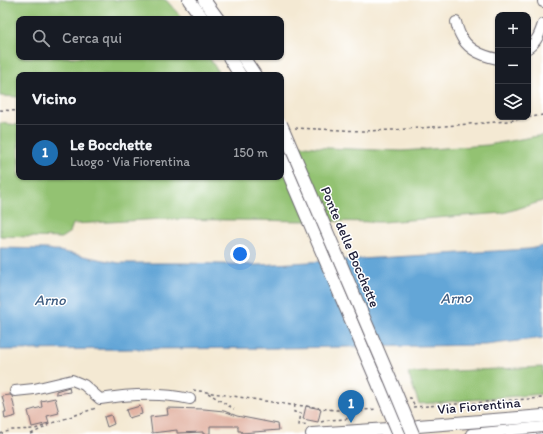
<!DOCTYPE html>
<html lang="it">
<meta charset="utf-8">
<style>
:root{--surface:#171b24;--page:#20242c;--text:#f1f3f6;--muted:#9ea1a6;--line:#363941;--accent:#1f6fb2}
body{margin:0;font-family:Itim,sans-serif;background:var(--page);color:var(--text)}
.controls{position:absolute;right:12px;top:12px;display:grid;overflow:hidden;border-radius:8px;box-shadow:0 1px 3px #0004}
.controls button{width:36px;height:36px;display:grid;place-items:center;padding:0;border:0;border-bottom:1px solid var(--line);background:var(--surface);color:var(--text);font:20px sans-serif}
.you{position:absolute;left:240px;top:254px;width:14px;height:14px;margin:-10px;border:3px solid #fff;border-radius:50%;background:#1a73e8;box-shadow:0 0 0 6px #1a73e833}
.badge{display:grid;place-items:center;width:26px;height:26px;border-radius:50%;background:var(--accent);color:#fff;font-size:13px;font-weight:700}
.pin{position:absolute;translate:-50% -33px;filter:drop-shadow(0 1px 2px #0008)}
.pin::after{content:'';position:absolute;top:21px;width:14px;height:12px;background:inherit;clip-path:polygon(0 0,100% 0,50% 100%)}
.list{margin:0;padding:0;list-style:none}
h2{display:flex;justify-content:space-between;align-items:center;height:52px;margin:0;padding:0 16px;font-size:17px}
h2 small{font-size:13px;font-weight:400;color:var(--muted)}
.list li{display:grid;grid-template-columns:26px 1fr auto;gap:12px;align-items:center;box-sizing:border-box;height:56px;padding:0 16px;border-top:1px solid var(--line)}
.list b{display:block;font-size:15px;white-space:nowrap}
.list p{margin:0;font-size:13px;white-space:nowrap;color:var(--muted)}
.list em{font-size:13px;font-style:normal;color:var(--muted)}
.icon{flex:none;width:22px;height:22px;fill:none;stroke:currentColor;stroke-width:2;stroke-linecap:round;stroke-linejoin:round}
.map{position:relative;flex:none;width:543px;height:434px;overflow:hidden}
.search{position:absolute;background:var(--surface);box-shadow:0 1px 3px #0004;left:16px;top:16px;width:268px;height:44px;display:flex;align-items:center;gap:10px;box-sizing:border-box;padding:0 14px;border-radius:8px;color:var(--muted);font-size:15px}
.panel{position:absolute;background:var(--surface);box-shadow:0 1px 3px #0004;left:16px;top:72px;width:268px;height:108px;border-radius:8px}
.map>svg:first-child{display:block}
.green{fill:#93c272;stroke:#5a7256}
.water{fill:#63a6d7;stroke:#426489}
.building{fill:#e2b2a2}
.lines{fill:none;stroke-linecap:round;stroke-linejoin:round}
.minor-casing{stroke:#6c6870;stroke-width:12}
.major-casing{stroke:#6c6870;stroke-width:14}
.path{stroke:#6c6870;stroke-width:1.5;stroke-dasharray:3 3;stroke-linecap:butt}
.minor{stroke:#fff;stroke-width:10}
.major{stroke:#fff;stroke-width:12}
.major-bridge-casing{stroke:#6c6870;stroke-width:14;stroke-linecap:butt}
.major-bridge{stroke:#fff;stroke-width:12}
.labels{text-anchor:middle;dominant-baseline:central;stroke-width:3;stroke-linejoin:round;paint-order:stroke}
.street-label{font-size:14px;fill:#22223b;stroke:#fff}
.water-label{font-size:15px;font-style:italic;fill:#3f5d81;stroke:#fff}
</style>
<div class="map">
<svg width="543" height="434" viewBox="0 0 543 434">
<rect width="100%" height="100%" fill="#fff"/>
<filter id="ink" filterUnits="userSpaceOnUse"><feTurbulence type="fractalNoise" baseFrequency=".025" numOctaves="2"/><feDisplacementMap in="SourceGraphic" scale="8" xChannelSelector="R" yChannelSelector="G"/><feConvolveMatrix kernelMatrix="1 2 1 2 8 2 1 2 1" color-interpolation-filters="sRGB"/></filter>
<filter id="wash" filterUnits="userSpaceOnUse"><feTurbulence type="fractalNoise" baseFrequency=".012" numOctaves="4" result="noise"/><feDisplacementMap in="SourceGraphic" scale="16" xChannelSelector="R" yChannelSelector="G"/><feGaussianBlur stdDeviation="0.9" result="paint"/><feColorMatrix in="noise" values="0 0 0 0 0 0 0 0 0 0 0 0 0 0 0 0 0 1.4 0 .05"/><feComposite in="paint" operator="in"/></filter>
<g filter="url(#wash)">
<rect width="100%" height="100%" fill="#f4e9d3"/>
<!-- green -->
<g class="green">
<polygon points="0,0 166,0 183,19 19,19 19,57 209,57 220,75 19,75 19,97 0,96"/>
<polygon points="0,123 19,125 19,177 281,177 281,144 328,148 402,151 488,145 543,135 543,201 503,213 382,222 162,219 73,224 70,232 61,238 0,236"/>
<polygon points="543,367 543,394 419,404 408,373"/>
</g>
<!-- water -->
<polygon class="water" points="543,246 543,338 485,345 277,348 0,350 0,248 48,249 119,263 181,263 258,265 529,249"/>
<g id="blocks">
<!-- building -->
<g class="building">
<polygon points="69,387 70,392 56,394 56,391"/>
<polygon points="10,395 12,396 16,416 5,419 4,412 6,412 2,396"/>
<polygon points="55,398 59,413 47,416 49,423 32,427 28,411 42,407 41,401"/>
<polygon points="140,406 142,414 129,418 126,410"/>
<polygon points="306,406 321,409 318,422 303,419"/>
<polygon points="167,408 204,409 224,411 237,416 278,424 279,430 242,433 241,431 238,431 238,426 210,426 210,434 203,434 203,432 177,433 177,430 152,433 150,417 168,415"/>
<polygon points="111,415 114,424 107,427 104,417"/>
</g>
</g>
</g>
<g filter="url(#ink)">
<use href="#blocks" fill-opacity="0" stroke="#6c6870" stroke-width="1"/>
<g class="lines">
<defs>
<g id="minor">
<polyline points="543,0 543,2"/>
<path d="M 456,22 C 457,26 458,30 460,34 C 467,50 482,56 498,59"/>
<path d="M 528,48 C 537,42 540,33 543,24"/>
<path d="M 15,391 L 34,389 L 72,380 L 84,385 L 100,399 C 130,394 159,392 190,399"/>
<polyline points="471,434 543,427"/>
</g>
<g id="major">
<polyline points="189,0 203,19"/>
<polyline points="204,0 218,19"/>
<polyline points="229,57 240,75"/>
<polyline points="243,57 255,75"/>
<polyline points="281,156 379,386"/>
<polyline points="418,426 543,416"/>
<polyline points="312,434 389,429"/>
</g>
</defs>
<!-- minor casing -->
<use href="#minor" class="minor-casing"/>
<!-- major casing -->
<use href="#major" class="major-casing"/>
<!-- path -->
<g class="path">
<polyline points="0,110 19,111"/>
<polyline points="295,128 363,131 394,130 508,121 543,115"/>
<path d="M 193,390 L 291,405 C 306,405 321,409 337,410 C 351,411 364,410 377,409"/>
<polyline points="208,393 234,409"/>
<polyline points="409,398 411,398 415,407"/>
<polyline points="295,405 294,412 301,413 299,425 307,424"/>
<polyline points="413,407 543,398"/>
<polyline points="321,422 329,420 346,419 363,411"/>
<polyline points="0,434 12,430 35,429 96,408"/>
<polyline points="31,434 48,426"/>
</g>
<!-- minor -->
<use href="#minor" class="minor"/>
<!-- major -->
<use href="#major" class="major"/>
<defs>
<g id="major-bridge">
<polyline points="281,124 391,381 413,434"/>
<polyline points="379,386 399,434"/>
</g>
</defs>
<!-- major-bridge casing -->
<use href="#major-bridge" class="major-bridge-casing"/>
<!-- major-bridge -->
<use href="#major-bridge" class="major-bridge"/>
</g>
</g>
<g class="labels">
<!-- street labels -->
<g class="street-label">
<text transform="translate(350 247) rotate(67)">Ponte delle Bocchette</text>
<text transform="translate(479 406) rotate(-5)">Via Fiorentina</text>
</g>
<!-- water labels -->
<g class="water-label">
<text transform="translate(456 298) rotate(-2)">Arno</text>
<text x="50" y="300">Arno</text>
</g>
</g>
</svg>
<div class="controls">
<button>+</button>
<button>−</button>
<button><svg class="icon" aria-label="layers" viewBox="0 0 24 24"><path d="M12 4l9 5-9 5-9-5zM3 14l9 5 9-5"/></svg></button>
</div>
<div class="you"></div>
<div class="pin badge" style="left:351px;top:423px">1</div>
<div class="search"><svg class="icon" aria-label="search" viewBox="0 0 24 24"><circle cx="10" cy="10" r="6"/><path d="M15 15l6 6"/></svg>Cerca qui</div>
<section class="panel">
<h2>Vicino<small></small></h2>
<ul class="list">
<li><span class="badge">1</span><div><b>Le Bocchette</b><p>Luogo · Via Fiorentina</p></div><em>150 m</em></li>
</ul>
</section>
</div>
